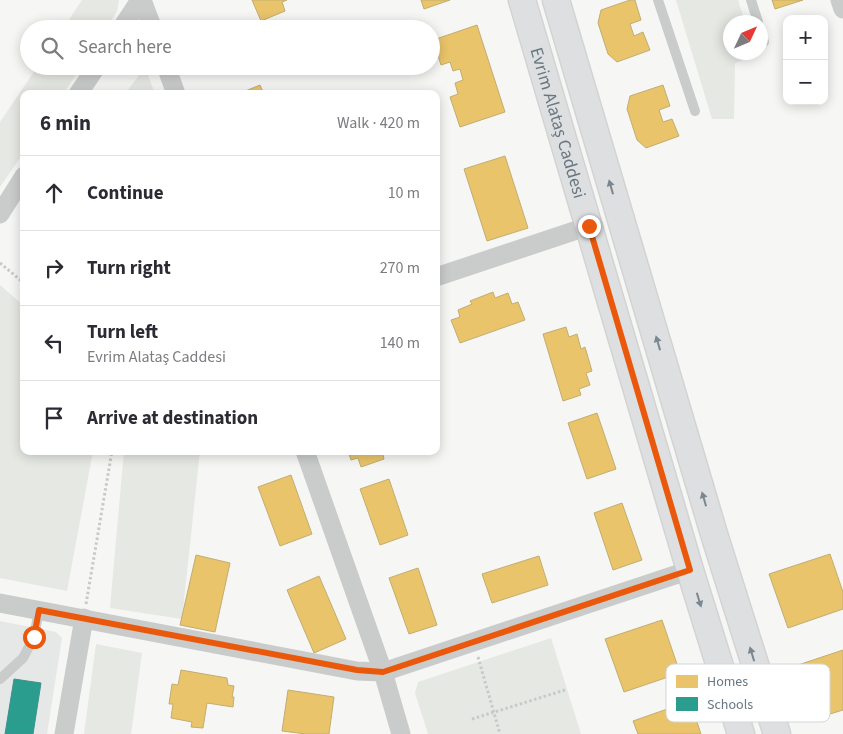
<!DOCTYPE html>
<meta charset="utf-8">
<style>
:root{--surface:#fff;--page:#f2f2f3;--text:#2b2b33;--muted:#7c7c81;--line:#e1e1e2}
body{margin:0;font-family:"Source Sans 3",sans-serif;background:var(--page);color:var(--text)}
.controls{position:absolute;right:15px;top:15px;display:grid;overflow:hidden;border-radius:10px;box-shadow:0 2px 12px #0003}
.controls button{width:45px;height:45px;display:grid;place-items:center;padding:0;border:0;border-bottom:1px solid var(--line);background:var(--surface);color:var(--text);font:25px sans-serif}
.compass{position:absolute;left:723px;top:15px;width:45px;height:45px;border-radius:50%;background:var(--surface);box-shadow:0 2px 12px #0003;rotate:46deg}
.stop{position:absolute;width:15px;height:15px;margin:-11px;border:4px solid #ea580c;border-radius:50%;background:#fff}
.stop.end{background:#ea580c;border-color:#fff;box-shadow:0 1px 5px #0008}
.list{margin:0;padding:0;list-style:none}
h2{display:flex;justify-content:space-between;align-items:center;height:65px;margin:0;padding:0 20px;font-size:21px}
h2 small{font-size:16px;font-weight:400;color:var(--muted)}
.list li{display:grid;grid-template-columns:32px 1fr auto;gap:15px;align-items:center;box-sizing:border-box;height:75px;padding:0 20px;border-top:1px solid var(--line)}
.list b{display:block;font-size:19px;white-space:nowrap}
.list p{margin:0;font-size:16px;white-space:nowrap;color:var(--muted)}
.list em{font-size:16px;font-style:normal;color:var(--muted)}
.icon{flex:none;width:28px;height:28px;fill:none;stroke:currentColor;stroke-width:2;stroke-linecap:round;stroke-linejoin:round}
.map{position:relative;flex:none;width:843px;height:734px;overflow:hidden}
.search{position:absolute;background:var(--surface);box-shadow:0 2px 12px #0003;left:20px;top:20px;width:420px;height:55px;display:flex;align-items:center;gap:12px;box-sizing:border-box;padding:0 18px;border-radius:28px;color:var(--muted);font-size:19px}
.panel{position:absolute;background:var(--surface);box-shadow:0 2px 12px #0003;left:20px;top:90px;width:420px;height:365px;border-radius:10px}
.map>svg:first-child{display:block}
.built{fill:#e6e7e7}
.green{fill:#e6e8e3}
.homes{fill:#e9c46a;stroke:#c2ad71}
.schools{fill:#2a9d8f;stroke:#3d928b}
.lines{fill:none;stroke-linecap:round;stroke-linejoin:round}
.secondary-casing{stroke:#d3d3d3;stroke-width:29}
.path{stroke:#c8c9ca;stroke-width:3;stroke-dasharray:2.5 2.5;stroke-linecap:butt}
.lane{stroke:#cacccc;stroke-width:10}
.street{stroke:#cacccc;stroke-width:19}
.secondary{stroke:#dedfe0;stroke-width:26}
.oneway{fill:#7a8790}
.route{stroke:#ea580c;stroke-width:6}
.labels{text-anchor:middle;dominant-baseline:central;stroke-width:5;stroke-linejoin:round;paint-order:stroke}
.street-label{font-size:18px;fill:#687782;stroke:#fff}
.key{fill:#fff;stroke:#d2d6da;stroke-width:1}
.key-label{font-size:14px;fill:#687782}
</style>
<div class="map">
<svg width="843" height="734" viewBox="0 0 843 734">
<rect width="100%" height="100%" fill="#f6f6f5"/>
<!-- built -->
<polygon class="built" points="0,621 56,632 62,638 47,734 0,734"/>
<!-- green -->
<g class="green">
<polygon points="82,0 119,0 117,11 106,29 63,29"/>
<polygon points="676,0 738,0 745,22 730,22 730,52 754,53 755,56 735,63 734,119 712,119"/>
<polygon points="38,66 82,66 63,94 24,94 24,152 0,187 0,122"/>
<polygon points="145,67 155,94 125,94"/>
<polygon points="0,285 24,306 24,451 93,451 67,591 0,578"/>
<polygon points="124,451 200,451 182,619 110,608"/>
<polygon points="551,638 581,734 428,734 415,693 418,682"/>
<polygon points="96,644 142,653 131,734 84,734"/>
</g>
<!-- homes -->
<g class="homes">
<polygon points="252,0 287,0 282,2 285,11 261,21"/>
<polygon points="421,0 450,0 424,9"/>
<polygon points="630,0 635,0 641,20 630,24 634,36 643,32 650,50 617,62 608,54 598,23 601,10"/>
<polygon points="772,0 803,0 775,9"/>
<polygon points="477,25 505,112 460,127 450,97 458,94 455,83 463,80 460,69 453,71 450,62 441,65 433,40"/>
<polygon points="260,85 264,94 238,94"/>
<polygon points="663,85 670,106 659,110 663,122 672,119 679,136 646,148 637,140 627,109 630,96"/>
<polygon points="505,156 528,228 487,241 464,169"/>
<polygon points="493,292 495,298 508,293 512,304 518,302 525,320 460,343 451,320 460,317 458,310 472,304 470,301"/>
<polygon points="566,327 569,337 577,334 581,349 585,347 592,371 586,373 590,385 579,389 581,395 563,401 543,334"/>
<polygon points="597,413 616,469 587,479 568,423"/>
<polygon points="348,451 382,451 384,459 361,467 358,458 351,460"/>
<polygon points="291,475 312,534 280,546 258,487"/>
<polygon points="389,479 408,535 380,545 360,489"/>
<polygon points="622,503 642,560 613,570 594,513"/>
<polygon points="830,554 843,592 843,609 788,628 769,574"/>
<polygon points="196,555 230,563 215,632 180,625"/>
<polygon points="539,556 548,585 492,603 482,574"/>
<polygon points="418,568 437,625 409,634 389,578"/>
<polygon points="319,576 346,639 314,653 287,590"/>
<polygon points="662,620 680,673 624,692 605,639"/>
<polygon points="843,650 843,710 817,718 798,665"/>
<polygon points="181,670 227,678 228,685 234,686 232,697 234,697 233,707 207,703 203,728 191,727 192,722 171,718 173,704 169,704 172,684 178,685"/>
<polygon points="288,690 334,697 329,734 306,734 282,731"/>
<polygon points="690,701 701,734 638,734 633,721"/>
</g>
<!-- schools -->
<polygon class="schools" points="14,679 41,683 33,734 5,734"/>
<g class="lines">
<defs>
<g id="secondary">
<path id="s1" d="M 522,0 L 690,570 L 741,734"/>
<polyline points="556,0 714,534 777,734"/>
</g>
</defs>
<!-- secondary casing -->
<use href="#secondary" class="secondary-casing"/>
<!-- path -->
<g class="path">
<polyline points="0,263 24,283"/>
<polyline points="86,604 112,451"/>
<polyline points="478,657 500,734"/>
<polyline points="472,719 565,690"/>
</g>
<!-- lane -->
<g class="lane">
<polyline points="658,0 695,111"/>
<polyline points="751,0 758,22"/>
<polyline points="760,31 764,42"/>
<polyline points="0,679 23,658 34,637 39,610"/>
</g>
<!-- street -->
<g class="street">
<polyline points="142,0 153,29"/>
<polyline points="840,0 843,9"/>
<polyline points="121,29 140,0"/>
<polyline points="166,66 176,94"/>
<polyline points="78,94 97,66"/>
<polyline points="0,214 24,176"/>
<polyline points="436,277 589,226"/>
<polyline points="305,451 383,672 401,734"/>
<polyline points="0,603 357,671 383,672 690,570"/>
<polyline points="64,734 84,618"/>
</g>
<!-- secondary -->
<use href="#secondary" class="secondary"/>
</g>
<!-- one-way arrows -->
<defs><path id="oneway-solid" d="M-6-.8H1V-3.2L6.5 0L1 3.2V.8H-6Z" transform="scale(1.25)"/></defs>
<g class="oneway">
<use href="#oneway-solid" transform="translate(611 187) rotate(-106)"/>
<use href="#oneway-solid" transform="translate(658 343) rotate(-106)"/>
<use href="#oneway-solid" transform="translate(704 499) rotate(-106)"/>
<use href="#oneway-solid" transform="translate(699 600) rotate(73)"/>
<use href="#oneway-solid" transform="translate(752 654) rotate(-107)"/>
</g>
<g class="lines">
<!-- route -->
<polyline class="route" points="34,637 39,610 357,670 383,672 690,570 589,226"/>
</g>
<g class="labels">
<!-- street labels -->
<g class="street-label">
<text stroke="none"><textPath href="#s1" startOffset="128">Evrim Alataş Caddesi</textPath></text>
</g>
</g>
<!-- legend -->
<rect x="666" y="664" width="164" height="58" rx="8" class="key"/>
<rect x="676" y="675" width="22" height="13" fill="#e9c46a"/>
<rect x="676" y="697" width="22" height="14" fill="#2a9d8f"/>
<g class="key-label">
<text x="707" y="686">Homes</text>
<text x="707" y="709">Schools</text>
</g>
</svg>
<div class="controls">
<button>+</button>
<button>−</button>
</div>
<svg class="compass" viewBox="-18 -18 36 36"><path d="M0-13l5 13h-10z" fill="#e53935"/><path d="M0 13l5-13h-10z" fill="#7c7c81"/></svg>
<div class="stop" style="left:34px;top:637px"></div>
<div class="stop end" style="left:589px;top:226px"></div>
<div class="search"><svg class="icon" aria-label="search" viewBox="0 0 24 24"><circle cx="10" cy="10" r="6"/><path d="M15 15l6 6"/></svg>Search here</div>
<section class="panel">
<h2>6 min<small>Walk · 420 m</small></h2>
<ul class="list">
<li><svg class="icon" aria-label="ahead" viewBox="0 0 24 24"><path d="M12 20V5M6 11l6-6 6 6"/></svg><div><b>Continue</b></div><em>10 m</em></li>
<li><svg class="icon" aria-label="right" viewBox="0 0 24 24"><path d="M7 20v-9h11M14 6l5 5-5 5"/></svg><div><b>Turn right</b></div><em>270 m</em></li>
<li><svg class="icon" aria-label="left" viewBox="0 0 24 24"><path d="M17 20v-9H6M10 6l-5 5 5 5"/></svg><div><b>Turn left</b><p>Evrim Alataş Caddesi</p></div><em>140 m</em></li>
<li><svg class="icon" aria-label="arrive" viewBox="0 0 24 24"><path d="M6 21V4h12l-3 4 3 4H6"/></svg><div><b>Arrive at destination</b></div></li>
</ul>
</section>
</div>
